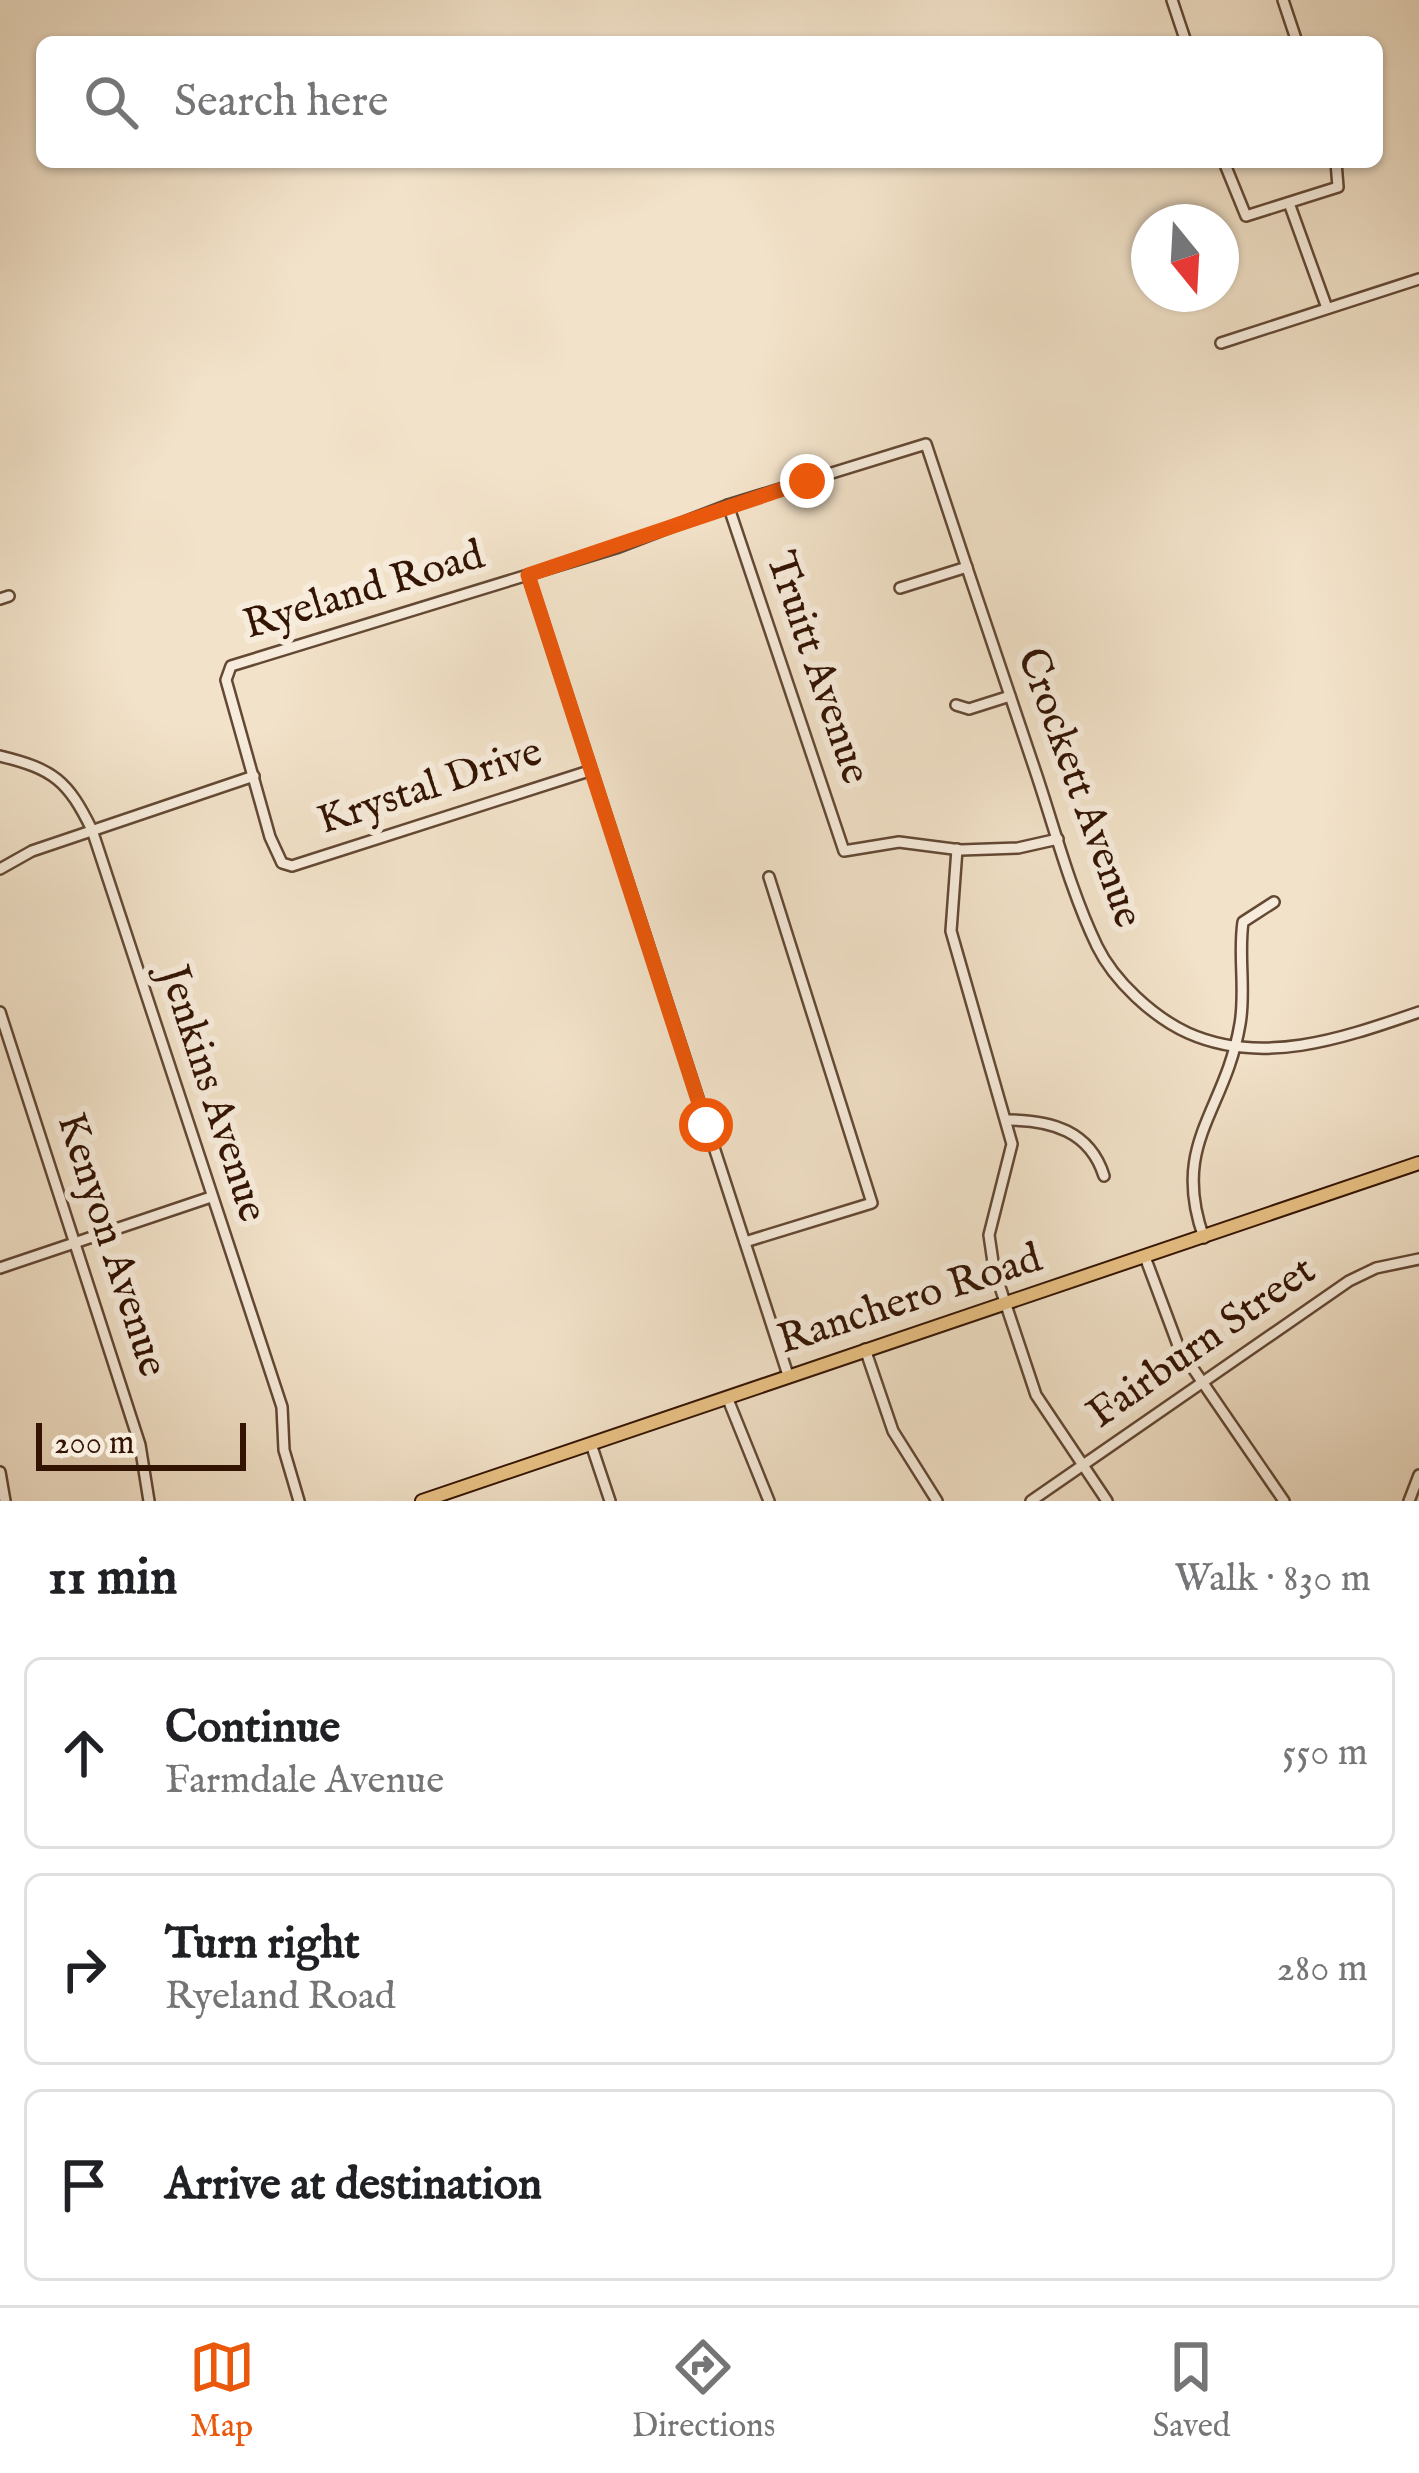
<!DOCTYPE html>
<meta charset="utf-8">
<style>
:root{--surface:#fff;--page:#f6f6f6;--text:#202124;--muted:#757577;--line:#e0e0e0;--accent:#ea580c}
body{margin:0;font-family:"IM FELL English",serif;background:var(--page);color:var(--text)}
.compass{position:absolute;left:1131px;top:204px;width:108px;height:108px;border-radius:50%;background:var(--surface);box-shadow:0 3px 9px #0004;rotate:162deg}
.scale{position:absolute;left:36px;bottom:30px;width:210px;box-sizing:border-box;padding-left:12px;border:6px solid #331403;border-top:0;font-size:33px;line-height:42px;white-space:nowrap;color:#331403;-webkit-text-stroke:9px #f7ecdc;paint-order:stroke}
.stop{position:absolute;width:36px;height:36px;margin:-27px;border:9px solid #ea580c;border-radius:50%;background:#fff}
.stop.end{background:#ea580c;border-color:#fff;box-shadow:0 3px 12px #0008}
.list{margin:0;padding:0;list-style:none}
h2{display:flex;justify-content:space-between;align-items:center;height:156px;margin:0;padding:0 48px;font-size:51px}
h2 small{font-size:39px;font-weight:400;color:var(--muted)}
.list li{display:grid;grid-template-columns:78px 1fr auto;gap:36px;align-items:center;box-sizing:border-box;height:192px;margin:0 24px 24px;padding:0 24px;border:3px solid var(--line);border-radius:18px}
.list b{display:block;font-size:45px;white-space:nowrap}
.list p{margin:0;font-size:39px;white-space:nowrap;color:var(--muted)}
.list em{font-size:39px;font-style:normal;color:var(--muted)}
.icon{flex:none;width:66px;height:66px;fill:none;stroke:currentColor;stroke-width:2;stroke-linecap:round;stroke-linejoin:round}
.map{position:relative;flex:none;width:1419px;height:1501px;overflow:hidden}
.search{position:absolute;background:var(--surface);box-shadow:0 3px 9px #0004;left:36px;right:36px;top:36px;height:132px;display:flex;align-items:center;gap:30px;box-sizing:border-box;padding:0 42px;border-radius:18px;color:var(--muted);font-size:45px}
.sheet{height:804px;background:var(--surface)}
nav{display:flex;justify-content:space-around;align-items:center;box-sizing:border-box;height:168px;border-top:3px solid var(--line);background:var(--surface);font-size:33px;color:var(--muted)}
nav a{display:grid;justify-items:center;gap:6px}
nav .on{color:var(--accent)}
.map>svg:first-child{display:block}
.lines{fill:none;stroke-linecap:round;stroke-linejoin:round}
.minor-casing{stroke:#634834;stroke-width:14}
.major-casing{stroke:#331403;stroke-width:16}
.minor{stroke:#f7ecdc;stroke-width:9}
.major{stroke:#e9c184;stroke-width:12}
.route{stroke:#ea580c;stroke-width:15}
.labels{text-anchor:middle;dominant-baseline:central;stroke-width:12;stroke-linejoin:round;paint-order:stroke}
.street-label{font-size:42px;fill:#331403;stroke:#f7ecdc}
</style>
<div class="map">
<svg width="1419" height="1501" viewBox="0 0 1419 1501">
<rect width="100%" height="100%" fill="#f2e2c9"/>
<filter id="stains"><feTurbulence type="fractalNoise" baseFrequency=".00167" numOctaves="4"/><feColorMatrix values="0 0 0 0 .2 0 0 0 0 .09 0 0 0 0 .02 0 0 0 .5 -.17"/></filter>
<radialGradient id="worn" r=".72"><stop offset=".6" stop-color="#630" stop-opacity="0"/><stop offset="1" stop-color="#630" stop-opacity=".3"/></radialGradient>
<g class="lines">
<defs>
<g id="minor">
<polyline points="1172,0 1186,42"/>
<polyline points="1283,0 1297,42"/>
<polyline points="1224,162 1246,216 1338,187 1336,162"/>
<polyline points="1289,203 1327,308"/>
<polyline points="1221,343 1419,279"/>
<polyline points="728,505 844,851 899,842 961,850 1018,848 1058,839"/>
<polyline points="528,575 788,1375"/>
<polyline points="900,588 967,567"/>
<polyline points="0,599 9,596"/>
<polyline points="956,705 969,709 1010,696"/>
<path d="M 0,756 C 54,769 68,781 92,830 L 282,1407 L 284,1450 L 299,1501"/>
<path d="M 589,771 L 292,866 L 282,863 L 270,837 L 226,680 L 231,666 L 619,547 L 728,505 L 926,444 C 962,554 999,663 1036,773 C 1055,830 1071,892 1097,946 C 1114,981 1153,1017 1188,1033 C 1264,1067 1346,1037 1419,1012"/>
<polyline points="957,849 951,931 1012,1144 989,1235 994,1269 1036,1395 1107,1501"/>
<polyline points="0,869 32,851 254,776"/>
<polyline points="0,1012 140,1445 149,1501"/>
<path d="M 1008,1120 C 1051,1120 1090,1131 1104,1176"/>
<path d="M 1204,1238 C 1170,1143 1225,1113 1240,1024 C 1246,990 1238,956 1243,922 L 1274,902"/>
<polyline points="745,1242 872,1203 769,877"/>
<polyline points="1145,1257 1179,1348 1284,1501"/>
<polyline points="0,1268 211,1197"/>
<polyline points="865,1349 893,1431 937,1501"/>
<polyline points="727,1397 769,1501"/>
<polyline points="591,1444 610,1501"/>
<polyline points="0,1472 5,1501"/>
<polyline points="1031,1501 1349,1281 1376,1268 1419,1259"/>
<polyline points="1409,1501 1419,1475"/>
</g>
<polyline id="major" points="422,1501 1419,1163"/>
</defs>
<!-- minor casing -->
<use href="#minor" class="minor-casing"/>
<!-- major casing -->
<use href="#major" class="major-casing"/>
<!-- minor -->
<use href="#minor" class="minor"/>
<!-- major -->
<use href="#major" class="major"/>
</g>
<g class="lines">
<!-- route -->
<polyline class="route" points="706,1125 528,575 807,481"/>
</g>
<g class="labels">
<!-- street labels -->
<g class="street-label">
<text transform="translate(364 591) rotate(-17)">Ryeland Road</text>
<text transform="translate(817 668) rotate(71)">Truitt Avenue</text>
<text transform="translate(430 787) rotate(-18)">Krystal Drive</text>
<text transform="translate(1079 788) rotate(70)">Crockett Avenue</text>
<text transform="translate(212 1094) rotate(72)">Jenkins Avenue</text>
<text transform="translate(111 1245) rotate(72)">Kenyon Avenue</text>
<text transform="translate(910 1300) rotate(-18)">Ranchero Road</text>
<text transform="translate(1202 1343) rotate(-35)">Fairburn Street</text>
</g>
</g>
<rect width="100%" height="100%" filter="url(#stains)"/>
<rect width="100%" height="100%" fill="url(#worn)"/>
</svg>
<svg class="compass" viewBox="-18 -18 36 36"><path d="M0-13l5 13h-10z" fill="#e53935"/><path d="M0 13l5-13h-10z" fill="#757577"/></svg>
<div class="scale">200 m</div>
<div class="stop" style="left:706px;top:1125px"></div>
<div class="stop end" style="left:807px;top:481px"></div>
<div class="search"><svg class="icon" aria-label="search" viewBox="0 0 24 24"><circle cx="10" cy="10" r="6"/><path d="M15 15l6 6"/></svg>Search here</div>
</div>
<section class="sheet">
<h2>11 min<small>Walk · 830 m</small></h2>
<ul class="list">
<li><svg class="icon" aria-label="ahead" viewBox="0 0 24 24"><path d="M12 20V5M6 11l6-6 6 6"/></svg><div><b>Continue</b><p>Farmdale Avenue</p></div><em>550 m</em></li>
<li><svg class="icon" aria-label="right" viewBox="0 0 24 24"><path d="M7 20v-9h11M14 6l5 5-5 5"/></svg><div><b>Turn right</b><p>Ryeland Road</p></div><em>280 m</em></li>
<li><svg class="icon" aria-label="arrive" viewBox="0 0 24 24"><path d="M6 21V4h12l-3 4 3 4H6"/></svg><div><b>Arrive at destination</b></div></li>
</ul>
</section>
<nav>
<a class="on"><svg class="icon" aria-label="map" viewBox="0 0 24 24"><path d="M3 6l6-2 6 2 6-2v14l-6 2-6-2-6 2zM9 4v14M15 6v14"/></svg>Map</a>
<a><svg class="icon" aria-label="directions" viewBox="0 0 24 24"><path d="M12 3l9 9-9 9-9-9zM9 14v-3h6M13 9l2 2-2 2"/></svg>Directions</a>
<a><svg class="icon" aria-label="saved" viewBox="0 0 24 24"><path d="M7 4h10v16l-5-4-5 4z"/></svg>Saved</a>
</nav>
